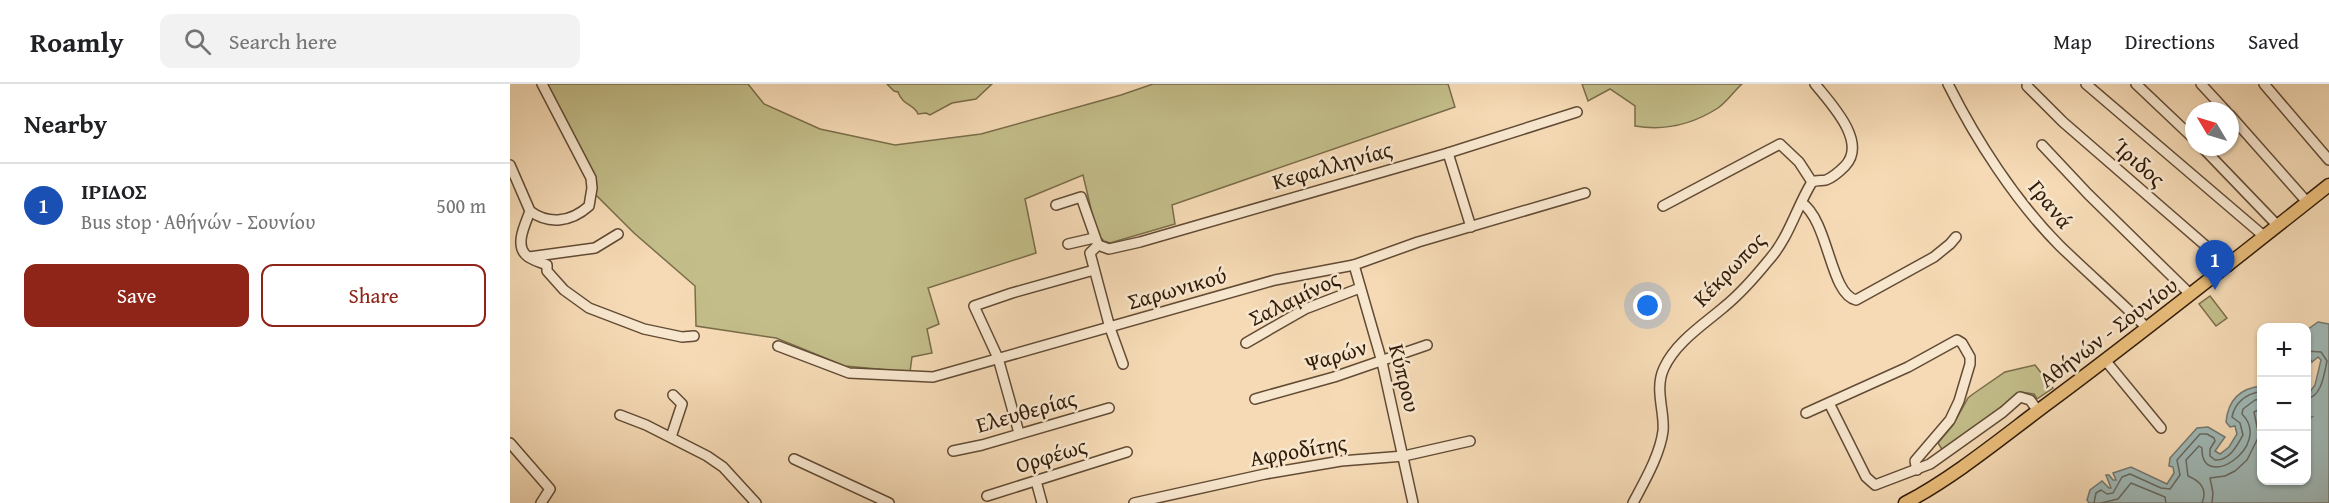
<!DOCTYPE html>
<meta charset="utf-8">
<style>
:root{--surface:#fff;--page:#f2f2f2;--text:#202124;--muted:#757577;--line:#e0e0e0;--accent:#8f2418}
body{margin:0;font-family:"Gentium Book Plus",serif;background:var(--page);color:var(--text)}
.controls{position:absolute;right:18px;bottom:18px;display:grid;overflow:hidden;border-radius:12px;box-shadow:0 2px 4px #0004}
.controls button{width:54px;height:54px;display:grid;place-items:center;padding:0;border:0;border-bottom:2px solid var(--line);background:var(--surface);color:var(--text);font:30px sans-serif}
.compass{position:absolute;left:1675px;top:18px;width:54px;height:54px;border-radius:50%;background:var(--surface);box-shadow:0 2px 4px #0004;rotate:308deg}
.you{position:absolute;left:1138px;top:222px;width:21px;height:21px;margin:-15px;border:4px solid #fff;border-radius:50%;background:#1a73e8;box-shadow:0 0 0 9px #1a73e833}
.badge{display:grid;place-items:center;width:39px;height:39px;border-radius:50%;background:var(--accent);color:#fff;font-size:20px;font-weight:700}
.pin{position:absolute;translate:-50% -50px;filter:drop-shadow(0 2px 3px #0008)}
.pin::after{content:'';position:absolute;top:32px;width:21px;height:18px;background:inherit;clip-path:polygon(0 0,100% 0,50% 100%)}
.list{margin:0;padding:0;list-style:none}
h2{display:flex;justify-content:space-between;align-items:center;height:78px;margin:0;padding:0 24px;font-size:26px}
h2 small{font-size:20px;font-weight:400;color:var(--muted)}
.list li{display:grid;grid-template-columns:39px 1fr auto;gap:18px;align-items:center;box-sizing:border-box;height:84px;padding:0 24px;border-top:2px solid var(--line)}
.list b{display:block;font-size:22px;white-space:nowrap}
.list p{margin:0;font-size:20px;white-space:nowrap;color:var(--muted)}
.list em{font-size:20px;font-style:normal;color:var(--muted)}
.actions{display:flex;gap:12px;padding:18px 24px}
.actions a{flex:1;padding:14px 0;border:2px solid var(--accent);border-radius:12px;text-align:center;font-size:21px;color:var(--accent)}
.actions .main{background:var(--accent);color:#fff}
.icon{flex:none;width:33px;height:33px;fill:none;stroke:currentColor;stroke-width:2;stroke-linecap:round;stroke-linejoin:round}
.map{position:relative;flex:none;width:1819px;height:419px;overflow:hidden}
header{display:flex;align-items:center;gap:36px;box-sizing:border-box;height:84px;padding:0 30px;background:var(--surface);border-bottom:2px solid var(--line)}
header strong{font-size:28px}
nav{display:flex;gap:33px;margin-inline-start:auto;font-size:21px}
.search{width:420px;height:54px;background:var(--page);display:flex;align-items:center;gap:15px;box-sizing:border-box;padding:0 21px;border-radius:12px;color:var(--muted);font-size:22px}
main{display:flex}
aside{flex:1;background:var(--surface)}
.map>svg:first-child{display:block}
.green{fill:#c2bd89;stroke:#7a6c49;stroke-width:1.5}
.water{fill:#9fb8b6;stroke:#737971;stroke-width:1.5}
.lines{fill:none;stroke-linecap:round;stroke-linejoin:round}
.shore{stroke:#686a60;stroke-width:1.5}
.minor-casing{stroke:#624b34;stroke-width:12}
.major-casing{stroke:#311b09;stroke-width:15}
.minor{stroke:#f8e7cf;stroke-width:9}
.major{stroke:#eabd7a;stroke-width:12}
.labels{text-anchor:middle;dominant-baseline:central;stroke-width:5;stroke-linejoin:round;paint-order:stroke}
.street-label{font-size:22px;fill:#311b09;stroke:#f8e7cf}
</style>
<header>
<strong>Roamly</strong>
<div class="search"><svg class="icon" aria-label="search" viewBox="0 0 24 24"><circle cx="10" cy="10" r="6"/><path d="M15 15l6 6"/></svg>Search here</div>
<nav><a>Map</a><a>Directions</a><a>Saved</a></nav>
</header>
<main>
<aside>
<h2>Nearby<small></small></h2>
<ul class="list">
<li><span class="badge" style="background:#1a4fb4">1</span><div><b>ΙΡΙΔΟΣ</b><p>Bus stop · Αθήνών - Σουνίου</p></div><em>500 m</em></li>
</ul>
<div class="actions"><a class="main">Save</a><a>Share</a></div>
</aside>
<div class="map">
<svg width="1819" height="419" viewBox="0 0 1819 419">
<rect width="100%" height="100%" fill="#f5dab5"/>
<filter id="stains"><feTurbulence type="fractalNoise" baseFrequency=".00333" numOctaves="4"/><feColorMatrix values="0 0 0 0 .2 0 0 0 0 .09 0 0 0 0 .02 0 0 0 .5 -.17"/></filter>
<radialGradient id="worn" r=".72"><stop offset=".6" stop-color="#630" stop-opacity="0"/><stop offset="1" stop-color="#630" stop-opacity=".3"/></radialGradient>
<!-- green -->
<g class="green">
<polygon points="36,0 238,0 254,20 310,45 385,61 471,50 611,11 643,0 938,0 945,23 662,121 665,140 600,159 594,157 587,150 573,91 515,115 526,169 418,204 429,240 417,245 422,269 402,273 400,288 335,282 266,254 186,242 185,202 124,149 85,110"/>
<path d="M 377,0 L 482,0 L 466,15 L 442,19 L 420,31 L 416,29 L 408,30 C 404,20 393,22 388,8 L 384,7 Z"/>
<path d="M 1072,0 L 1232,0 C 1224,7 1217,18 1208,24 C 1183,40 1154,47 1125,42 L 1125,22 L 1100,5 L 1078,17 Z"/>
<polygon points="1700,212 1717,234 1706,242 1689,220"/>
<polygon points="1525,281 1543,304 1527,315 1524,310 1511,308 1433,367 1428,359 1443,341 1458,314 1463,310 1495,288"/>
</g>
<!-- water -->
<path class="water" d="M 1808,238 L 1819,240 L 1819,419 L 1579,419 L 1577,416 L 1580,406 L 1592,397 L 1599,404 L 1601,404 L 1596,391 L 1599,391 L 1603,396 L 1606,396 L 1603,389 L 1621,383 L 1657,400 L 1664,389 L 1663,383 L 1659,382 L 1660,374 L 1687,344 L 1698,343 L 1715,353 L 1705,367 L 1710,370 L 1719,363 L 1727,350 L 1725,342 L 1720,343 L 1716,338 C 1718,317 1730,304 1752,302 L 1752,396 L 1796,396 L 1797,336 L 1802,333 L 1797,333 L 1797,312 L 1805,301 L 1811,276 L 1808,273 L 1802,278 L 1797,269 L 1797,246 Z"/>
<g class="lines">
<!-- shore -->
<g class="shore">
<path d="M 1796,267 L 1811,268 L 1817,277 C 1814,290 1812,313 1796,315"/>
<path d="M 1584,419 L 1586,409 L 1591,406 L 1597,410 L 1603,409 L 1612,393 L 1620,390 L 1651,404 L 1660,405 L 1670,391 L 1667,376 L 1690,350 L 1697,350 L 1704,354 L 1705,357 L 1700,365 L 1700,372 L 1705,376 C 1719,377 1727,362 1733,351 L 1730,339 L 1722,333 C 1725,318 1736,310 1752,307"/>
<polyline points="1591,419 1608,415 1621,399 1655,413 1656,419"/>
<path d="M 1692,419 C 1698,405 1690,397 1678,392 L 1676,376 L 1689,362 L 1692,364 C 1691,410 1764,362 1732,330 L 1733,325 L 1745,316 L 1752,315"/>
<polyline points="1702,419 1703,409 1700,394 1715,392 1725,387 1737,376 1749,352 1744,328 1752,324"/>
</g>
<defs>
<g id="minor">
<path d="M 1438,0 C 1466,56 1506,118 1550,162 C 1579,190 1609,216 1637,244"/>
<polyline points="1576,0 1755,153"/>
<polyline points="1626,0 1684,55"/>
<polyline points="1691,0 1716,27"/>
<polyline points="1754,0 1819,76"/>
<polyline points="1517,2 1553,38 1719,182"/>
<polyline points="1720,31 1797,118"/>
<polyline points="1532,61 1578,110 1681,211"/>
<polyline points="1692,63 1768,142"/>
<polyline points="938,69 961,143"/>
<path d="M 0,81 L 20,127 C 16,139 5,159 15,170 C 20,176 30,178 37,181 L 37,187 L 54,206 L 79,224 L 134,245 L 172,253 L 184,252"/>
<path d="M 1292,119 C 1319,138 1320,210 1346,216 L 1424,173 L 1440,160 L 1446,153"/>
<polyline points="546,121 571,113 588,161"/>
<polyline points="1153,122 1270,60 1289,78 1302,98"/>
<path d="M 20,127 C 39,141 61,138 79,122 L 82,104 L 81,94 L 32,0"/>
<polyline points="558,160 584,154"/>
<polyline points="588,161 599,165 630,158 938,69 1067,28"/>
<polyline points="588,161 580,169 600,244 613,280"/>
<polyline points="19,173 85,164 108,150"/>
<polyline points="844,181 872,278 903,419"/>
<polyline points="736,259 795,225 850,204"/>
<polyline points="268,262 339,289 423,293 765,196 844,181 908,158 1075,109"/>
<polyline points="1595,276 1651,344"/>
<polyline points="745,315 824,293 917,261"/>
<polyline points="1319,319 1356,393 1365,401 1420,380 1493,328 1510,313 1520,316 1528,327"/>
<polyline points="1296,329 1398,283 1447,256 1452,259 1460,273 1460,280 1449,317 1440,336 1405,377 1407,386"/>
<polyline points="110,331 136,341 197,372 213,383 246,419"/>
<polyline points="509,349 488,274 464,222 502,209 584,186"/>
<polyline points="161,353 172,320 163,311"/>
<polyline points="0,359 40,405 31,419"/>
<polyline points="443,367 472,361 599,324"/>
<polyline points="284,375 379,419"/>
<polyline points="526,397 532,419"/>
<polyline points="477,412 617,368"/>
<polyline points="624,419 755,390 831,377 894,372 960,357"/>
<path d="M 1123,419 C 1134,398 1150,371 1153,347 C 1155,328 1144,305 1154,284 C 1166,258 1193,241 1214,223 C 1230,210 1245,193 1258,177 C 1279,154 1286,124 1302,98 C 1307,96 1312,97 1316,96 C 1324,93 1330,87 1335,82 C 1358,58 1321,20 1305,0"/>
</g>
<path id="major" d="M 1395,419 C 1445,393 1495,351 1541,317 C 1635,247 1727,174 1819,101"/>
</defs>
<!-- minor casing -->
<use href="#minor" class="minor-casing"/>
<!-- major casing -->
<use href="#major" class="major-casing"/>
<!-- minor -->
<use href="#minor" class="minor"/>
<!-- major -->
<use href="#major" class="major"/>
</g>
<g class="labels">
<!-- street labels -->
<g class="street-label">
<text transform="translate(1629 78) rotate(41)">Ίριδος</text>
<text transform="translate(822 81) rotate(-16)">Κεφαλληνίας</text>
<text transform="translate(1541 120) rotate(51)">Γρανά</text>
<text transform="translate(1219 185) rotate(-46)">Κέκρωπος</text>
<text transform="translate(667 204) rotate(-16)">Σαρωνικού</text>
<text transform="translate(784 214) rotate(-26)">Σαλαμίνος</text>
<text transform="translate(1598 248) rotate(-37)">Αθήνών - Σουνίου</text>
<text transform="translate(826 271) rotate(-17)">Ψαρών</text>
<text transform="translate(895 294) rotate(76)">Κύπρου</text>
<text transform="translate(516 327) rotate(-16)">Ελευθερίας</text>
<text transform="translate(788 366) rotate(-10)">Αφροδίτης</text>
<text transform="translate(541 371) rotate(-17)">Ορφέως</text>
</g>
</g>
<rect width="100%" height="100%" filter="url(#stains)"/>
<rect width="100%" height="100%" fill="url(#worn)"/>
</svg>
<div class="controls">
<button>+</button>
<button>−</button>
<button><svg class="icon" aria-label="layers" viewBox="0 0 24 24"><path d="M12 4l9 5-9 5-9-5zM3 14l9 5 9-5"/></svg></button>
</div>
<svg class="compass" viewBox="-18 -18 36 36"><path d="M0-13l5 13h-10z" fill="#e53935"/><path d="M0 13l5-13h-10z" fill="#757577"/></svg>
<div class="you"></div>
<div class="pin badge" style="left:1705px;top:206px;background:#1a4fb4">1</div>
</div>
</main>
